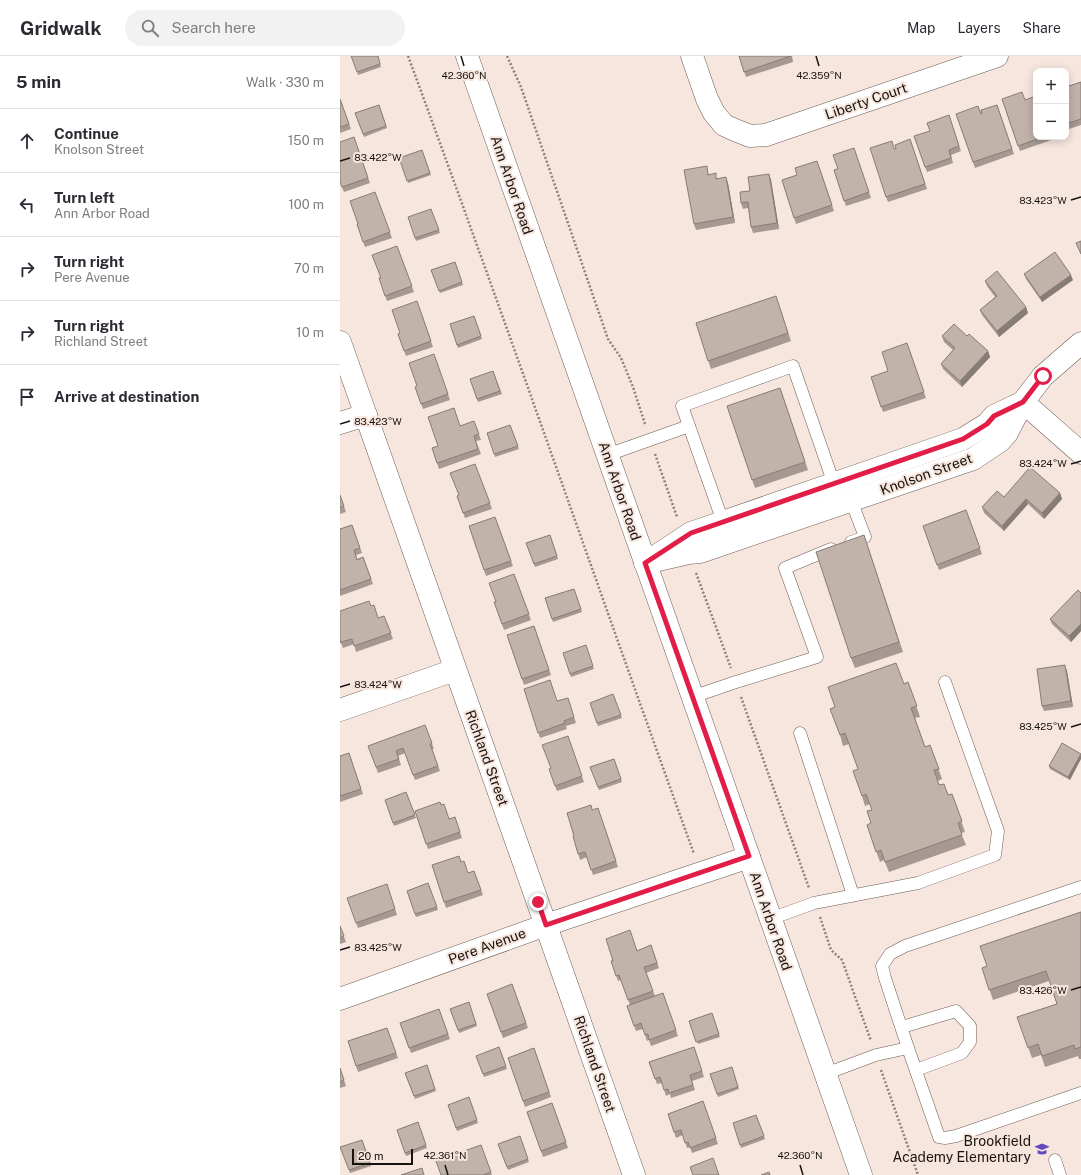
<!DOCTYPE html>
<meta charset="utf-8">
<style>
:root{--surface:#fff;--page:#f2f2f3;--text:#2b2b33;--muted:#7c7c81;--line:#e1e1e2}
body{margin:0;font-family:"Public Sans",sans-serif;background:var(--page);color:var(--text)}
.controls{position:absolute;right:12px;top:12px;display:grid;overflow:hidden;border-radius:8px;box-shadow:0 2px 10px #0003}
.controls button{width:36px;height:36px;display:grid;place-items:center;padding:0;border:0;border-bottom:1px solid var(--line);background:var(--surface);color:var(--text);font:20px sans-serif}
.scale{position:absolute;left:12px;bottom:10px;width:61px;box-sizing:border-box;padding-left:4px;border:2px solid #191310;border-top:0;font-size:11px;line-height:14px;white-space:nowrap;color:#191310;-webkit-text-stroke:3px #f6e6de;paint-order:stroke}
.stop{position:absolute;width:12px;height:12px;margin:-9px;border:3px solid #e11d48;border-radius:50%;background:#fff}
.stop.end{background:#e11d48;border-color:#fff;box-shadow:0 1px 4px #0008}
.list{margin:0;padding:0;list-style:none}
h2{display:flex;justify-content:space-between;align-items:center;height:52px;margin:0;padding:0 16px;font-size:17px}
h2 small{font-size:13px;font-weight:400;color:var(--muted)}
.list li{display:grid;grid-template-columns:26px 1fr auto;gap:12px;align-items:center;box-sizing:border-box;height:64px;padding:0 16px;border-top:1px solid var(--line)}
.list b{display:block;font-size:15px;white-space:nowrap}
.list p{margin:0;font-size:13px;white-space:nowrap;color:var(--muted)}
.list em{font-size:13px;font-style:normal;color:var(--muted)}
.icon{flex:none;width:22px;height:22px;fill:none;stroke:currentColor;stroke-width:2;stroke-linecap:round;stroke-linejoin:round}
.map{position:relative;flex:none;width:741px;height:1119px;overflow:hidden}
header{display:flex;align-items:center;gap:24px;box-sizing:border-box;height:56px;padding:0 20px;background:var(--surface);border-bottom:1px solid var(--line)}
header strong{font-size:19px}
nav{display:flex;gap:22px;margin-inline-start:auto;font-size:14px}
.search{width:280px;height:36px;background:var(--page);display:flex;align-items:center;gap:10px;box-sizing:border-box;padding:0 14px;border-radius:22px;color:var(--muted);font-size:15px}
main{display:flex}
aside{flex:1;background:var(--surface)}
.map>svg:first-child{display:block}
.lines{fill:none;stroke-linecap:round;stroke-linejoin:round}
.lane-casing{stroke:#6b5d56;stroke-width:13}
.street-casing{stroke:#6b5d56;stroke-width:23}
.secondary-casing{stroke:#6b5d56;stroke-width:23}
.path{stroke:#8c817c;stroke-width:2.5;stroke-dasharray:2 2;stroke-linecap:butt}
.lane{stroke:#fff;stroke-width:12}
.street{stroke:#fff;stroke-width:22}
.secondary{stroke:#fff;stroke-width:22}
.wall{fill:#a69992}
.shaded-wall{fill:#877d77}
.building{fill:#c1b2aa;stroke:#877d77}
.route{stroke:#e11d48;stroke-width:5}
.ticks{fill:none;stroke:#191310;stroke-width:1.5}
.labels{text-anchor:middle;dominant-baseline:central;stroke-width:4;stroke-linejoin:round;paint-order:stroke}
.street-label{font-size:14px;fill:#191310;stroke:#f6e6de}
.poi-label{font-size:14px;fill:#191310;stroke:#f6e6de;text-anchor:end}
.ticks-label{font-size:10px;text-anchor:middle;fill:#191310;stroke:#f6e6de;stroke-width:4;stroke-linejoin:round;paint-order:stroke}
</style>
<header>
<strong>Gridwalk</strong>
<div class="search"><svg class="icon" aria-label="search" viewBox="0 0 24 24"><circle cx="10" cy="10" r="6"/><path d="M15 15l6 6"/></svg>Search here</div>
<nav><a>Map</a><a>Layers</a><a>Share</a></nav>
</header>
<main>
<aside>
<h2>5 min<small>Walk · 330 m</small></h2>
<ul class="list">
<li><svg class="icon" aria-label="ahead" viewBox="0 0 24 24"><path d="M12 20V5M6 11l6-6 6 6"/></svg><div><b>Continue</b><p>Knolson Street</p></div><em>150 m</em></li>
<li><svg class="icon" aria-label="left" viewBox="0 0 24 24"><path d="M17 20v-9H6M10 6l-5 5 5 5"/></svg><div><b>Turn left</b><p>Ann Arbor Road</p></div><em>100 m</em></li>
<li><svg class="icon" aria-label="right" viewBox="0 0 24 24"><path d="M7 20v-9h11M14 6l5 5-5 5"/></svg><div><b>Turn right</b><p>Pere Avenue</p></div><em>70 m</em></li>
<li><svg class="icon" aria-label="right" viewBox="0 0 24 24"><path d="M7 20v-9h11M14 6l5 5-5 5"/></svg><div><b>Turn right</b><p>Richland Street</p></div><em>10 m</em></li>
<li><svg class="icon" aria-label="arrive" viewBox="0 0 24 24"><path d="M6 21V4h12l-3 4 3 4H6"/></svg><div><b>Arrive at destination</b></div></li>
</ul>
</aside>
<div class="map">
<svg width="741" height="1119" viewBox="0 0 741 1119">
<rect width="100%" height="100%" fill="#f6e6de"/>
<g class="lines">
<defs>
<g id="lane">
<polyline points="267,399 349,370"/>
<polyline points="383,466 342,350 453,310 494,428"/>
<polyline points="511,486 525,481 511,444"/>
<polyline points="352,641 396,626 477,601 445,512 491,493"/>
<polyline points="460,677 513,839"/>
<polyline points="430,863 474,847 578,827 655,799 658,775 605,626"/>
<polyline points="562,971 616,955 630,970 630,986 622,997 576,1014"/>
<polyline points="568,992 545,922 542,910 550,898 565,890 741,831"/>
<polyline points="485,1018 536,999 568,992 599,1081 605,1082 616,1080 741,1037"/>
<polyline points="715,1104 720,1119"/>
</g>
<g id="street">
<polyline points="352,0 367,43 374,57 384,69 395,74 410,80 426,79 657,0"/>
<polyline points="0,286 294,1119"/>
<polyline points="683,346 741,397"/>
<polyline points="0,367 26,359"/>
<polyline points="316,500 351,477 623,383 647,368 654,360 683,346"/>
<polyline points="305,507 349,497 360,496 633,403 660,385 667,377 683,346 703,320 741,287"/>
<polyline points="0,654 115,614"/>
<polyline points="0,943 206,869 409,801"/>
</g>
<polyline id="secondary" points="127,0 521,1119"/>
</defs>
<!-- lane casing -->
<use href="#lane" class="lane-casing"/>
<!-- street casing -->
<use href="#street" class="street-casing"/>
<!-- secondary casing -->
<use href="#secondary" class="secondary-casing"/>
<!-- path -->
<g class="path">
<path d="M 68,0 C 166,265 258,532 354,798"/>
<polyline points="167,0 181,31 268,283 281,302 293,331 305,368"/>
<polyline points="315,398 337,461"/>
<polyline points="356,517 391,612"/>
<polyline points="401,641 469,832"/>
<polyline points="480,861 491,894 502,904 531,985"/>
<polyline points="541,1014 578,1119"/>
</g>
<!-- lane -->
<use href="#lane" class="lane"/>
<!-- street -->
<use href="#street" class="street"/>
<!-- secondary -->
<use href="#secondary" class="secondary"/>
</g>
<!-- wall -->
<g class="wall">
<polygon points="38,0 41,11 18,19 17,16"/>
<polygon points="399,0 452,0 453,6 406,21"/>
<polygon points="726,21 729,30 741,26 741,69 726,74"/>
<polygon points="0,43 11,73 0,77"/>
<polygon points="662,43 696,81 716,81 717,82 680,95"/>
<polygon points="39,49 47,72 24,81 15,57"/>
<polygon points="657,49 674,98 635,112 616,58 641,58"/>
<polygon points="609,59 621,95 611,99 613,107 587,116 574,80 590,75"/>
<polygon points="14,81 30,127 4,136 0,126"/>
<polygon points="570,83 587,133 548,146 546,141"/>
<polygon points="514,92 531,142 506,150 494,114 498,113"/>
<polygon points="82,94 91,119 68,127 59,102"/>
<polygon points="477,105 494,155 456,168 442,124 457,119"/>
<polygon points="369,116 369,119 388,127 395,167 356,174 354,168"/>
<polygon points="429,118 431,124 439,173 413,177 411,171 408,152 403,153 401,147 410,135"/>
<polygon points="35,136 52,182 25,191 17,168 18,168"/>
<polygon points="91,153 100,177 76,185 75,182"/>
<polygon points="57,190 74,236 47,245 39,222 41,222"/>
<polygon points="115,206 123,229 100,237 91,214"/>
<polygon points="684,218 733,224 702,246 686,223"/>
<polygon points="645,225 686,251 688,257 659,281 642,259 640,254 655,241 647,230"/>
<polygon points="436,240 451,285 371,313 356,267"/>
<polygon points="77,245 93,291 66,300 58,278 60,277"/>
<polygon points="134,260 142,283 118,292 110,268"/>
<polygon points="602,280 648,295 650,301 622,331 603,313 601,308 613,294 604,286"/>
<polygon points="567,287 586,342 543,356 531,321 548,315"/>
<polygon points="94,298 110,344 83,353 75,331 77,330"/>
<polygon points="153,315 162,338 138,346 130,323"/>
<polygon points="440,332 468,414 415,432 387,350"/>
<polygon points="134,365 141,384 136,385 141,398 99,413 92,392 98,390 120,370"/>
<polygon points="170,369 179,393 155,401 154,398"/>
<polygon points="135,408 152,453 125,462 117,440 119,439"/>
<polygon points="720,437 722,443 704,463 688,448 664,475 644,457 642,451 664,441"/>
<polygon points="0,439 6,456 0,458"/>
<polygon points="626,454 642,498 599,514 583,470"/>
<polygon points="155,461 173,510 146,520 129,470"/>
<polygon points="12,469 22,497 16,499 17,503 23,501 33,528 0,540 0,473"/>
<polygon points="210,479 218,503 195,511 186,487"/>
<polygon points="524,479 563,596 515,612 511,602"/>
<polygon points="174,518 191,564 164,574 154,546 156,546"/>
<polygon points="234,533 242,556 213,566 205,542"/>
<polygon points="741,537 741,575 731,586 712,568 710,563"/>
<polygon points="31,550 38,562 44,560 53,583 16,596 14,588 3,592 1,587 0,588 0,555"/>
<polygon points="194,570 211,619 184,629 167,579"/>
<polygon points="246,589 254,613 231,621 223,597"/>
<polygon points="727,615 733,651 704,655 702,650"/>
<polygon points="568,626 580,661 575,662 585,691 590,689 602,723 598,725 599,729 608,739 612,738 625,776 621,777 626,789 549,816 544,804 540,806 527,769 531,767 532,754 530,748 525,750 522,740 518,713 509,688 503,690 500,679 495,651"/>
<polygon points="184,633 218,645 228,642 236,667 226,670 227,673 200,682"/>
<polygon points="273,638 282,662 258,670 250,647"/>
<polygon points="85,669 94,693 92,693 100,715 75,724 65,697 58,700 61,709 38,717 28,690"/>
<polygon points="228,680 244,726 217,735 209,713 211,712"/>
<polygon points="9,697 23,738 0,746 0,700"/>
<polygon points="741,698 730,724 710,713 709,710"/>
<polygon points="274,703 282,726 259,734 250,711"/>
<polygon points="66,736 76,762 54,770 53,767"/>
<polygon points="101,749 109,763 115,761 122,782 88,793 75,755"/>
<polygon points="258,752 278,811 253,819 247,801 240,804 233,780 234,780"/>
<polygon points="121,806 128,817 134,815 143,839 106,852 92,809"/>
<polygon points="88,827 98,854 76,861 67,835"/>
<polygon points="47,828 57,859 18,872 7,842"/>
<polygon points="741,856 741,1003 739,1003 738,1000 705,1011 701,999 692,1002 677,961 717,948 709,925 653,944 642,912 647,910"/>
<polygon points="0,870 6,886 0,888"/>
<polygon points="311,889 319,912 306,917 315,940 323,937 338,980 311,990 309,984 307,985 303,973 296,975 287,950 290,949 281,924 278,925 271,905"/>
<polygon points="172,928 188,972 163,982 147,938"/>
<polygon points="129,946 137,970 119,977 110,953"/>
<polygon points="99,953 110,983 71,997 60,967"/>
<polygon points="372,957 380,981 358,988 349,965"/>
<polygon points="47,972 58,1002 18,1016 8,985"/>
<polygon points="159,991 167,1013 144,1021 136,1000"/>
<polygon points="354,991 364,1021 352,1025 355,1034 331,1042 330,1038 326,1040 322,1027 317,1028 309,1006"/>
<polygon points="194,992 211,1041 185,1051 168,1002"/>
<polygon points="87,1009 96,1035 75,1043 65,1017"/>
<polygon points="392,1011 399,1033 378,1041 370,1018"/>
<polygon points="0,1012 6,1030 0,1032"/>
<polygon points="129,1041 138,1067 117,1075 108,1049"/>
<polygon points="363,1045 378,1088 352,1097 350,1091 347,1092 343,1079 336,1082 328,1058"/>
<polygon points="212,1047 228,1092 203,1101 187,1056"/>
<polygon points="416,1059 425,1083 401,1092 393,1067"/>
<polygon points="78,1066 87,1092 66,1100 57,1074"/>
<polygon points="180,1080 189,1106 168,1114 158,1088"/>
<polygon points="22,1084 31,1110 10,1117 9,1114"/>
<polygon points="141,1089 152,1119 101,1119"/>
</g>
<!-- shaded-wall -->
<g class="shaded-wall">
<polygon points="429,118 431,124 439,173 437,167"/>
<polygon points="386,121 388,127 395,167 393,161"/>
<polygon points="731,219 733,224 702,246 700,241"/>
<polygon points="686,251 688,257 659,281 657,275"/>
<polygon points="648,295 650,301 622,331 620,325"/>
<polygon points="720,437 722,443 704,463 702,457"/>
<polygon points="686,443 688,448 664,475 662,470"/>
<polygon points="741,568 741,575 731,586 729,580"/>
<polygon points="725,609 727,615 733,651 731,645"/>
<polygon points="741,698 741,703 730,724 728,721"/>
</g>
<!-- building -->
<g class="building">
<polygon points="11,0 38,0 40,8 17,16"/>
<polygon points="399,0 451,0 404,16"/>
<polygon points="726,21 729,30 741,26 741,63 726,68"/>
<polygon points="682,36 685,44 696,40 696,81 703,81 678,90 662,43"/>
<polygon points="0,43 9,68 0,71"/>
<polygon points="39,49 46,70 23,78 15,57"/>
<polygon points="657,49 672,93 633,106 616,58 638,50 641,58 642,58 641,54"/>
<polygon points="609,59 619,90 609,94 611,102 585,111 574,80 590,75 587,67"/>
<polygon points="14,81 28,122 2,131 0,126 0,86"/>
<polygon points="570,83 585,128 546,141 530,92 552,85 554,93 556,93 555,89"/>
<polygon points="514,92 529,136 504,145 494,114 498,113 493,99"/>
<polygon points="82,94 90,117 67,125 59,102"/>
<polygon points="477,105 492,149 454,162 442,124 457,119 455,112"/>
<polygon points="367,110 368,119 376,117 376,123 386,121 393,161 354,168 344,114"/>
<polygon points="429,118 437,167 411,171 408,146 401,147 400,136 410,135 408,121"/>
<polygon points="35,136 50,176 23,186 17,168 18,168 10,145"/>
<polygon points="91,153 99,174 75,182 68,161"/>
<polygon points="741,185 741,198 736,187"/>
<polygon points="57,190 72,230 45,240 39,222 41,222 32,199"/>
<polygon points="715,196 731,219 700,241 684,218"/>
<polygon points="115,206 122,226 99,235 91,214"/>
<polygon points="657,215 686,251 657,275 640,254 657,240 645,225"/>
<polygon points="436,240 448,277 368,305 356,267"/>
<polygon points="77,245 91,285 64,295 58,278 60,277 52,254"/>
<polygon points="134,260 141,280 117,289 110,268"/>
<polygon points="614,268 627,280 629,278 648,295 620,325 601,308 615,292 602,280"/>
<polygon points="567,287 584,336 541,351 531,321 548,315 542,296"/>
<polygon points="94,298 108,338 81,348 75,331 77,330 69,307"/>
<polygon points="153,315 160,335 137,343 130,323"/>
<polygon points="440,332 465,406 412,424 387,350"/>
<polygon points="114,352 120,370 134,365 139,378 134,380 138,393 97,407 92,392 98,390 88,361"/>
<polygon points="170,369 178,390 154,398 147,377"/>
<polygon points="135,408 150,447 123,457 117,440 119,439 110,417"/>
<polygon points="690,411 720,437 702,457 686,443 662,470 642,451 657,435 664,441"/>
<polygon points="0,439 4,450 0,452"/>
<polygon points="626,454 640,492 597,509 583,470"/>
<polygon points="155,461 171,505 144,514 129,470"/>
<polygon points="12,469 20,492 14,494 17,504 23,501 31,523 0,534 0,473"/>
<polygon points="210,479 217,500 194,508 186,487"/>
<polygon points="524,479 559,586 511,602 476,496"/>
<polygon points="174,518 189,558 162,568 154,546 156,546 149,527"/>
<polygon points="234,533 241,553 212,563 205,542"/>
<polygon points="738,534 741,537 741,568 729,580 710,563"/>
<polygon points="29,545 31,550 34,549 38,562 44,560 51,577 14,590 12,583 1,586 0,584 0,555"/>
<polygon points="194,570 209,614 182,623 167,579"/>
<polygon points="246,589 253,610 230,618 223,597"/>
<polygon points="556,607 564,628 568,626 577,650 571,652 585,691 590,689 599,713 594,714 599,729 604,728 608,739 612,738 622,765 618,767 622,779 545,806 541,794 536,796 527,769 531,767 527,755 532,754 526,738 522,740 513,715 518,713 505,677 500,679 490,653 495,651 488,631"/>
<polygon points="725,609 731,645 702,650 697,613"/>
<polygon points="210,624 217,645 228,642 234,661 224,665 225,667 198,677 184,633"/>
<polygon points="273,638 281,659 257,667 250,647"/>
<polygon points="85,669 92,687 90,688 98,710 73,719 63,692 56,695 59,703 36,711 28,690"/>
<polygon points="228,680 242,720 215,730 209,713 211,712 202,689"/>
<polygon points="722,687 741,698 728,721 709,710"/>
<polygon points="9,697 21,733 0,740 0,700"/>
<polygon points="274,703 281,723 258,731 250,711"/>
<polygon points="66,736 75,759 53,767 45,744"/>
<polygon points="100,746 101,749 104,748 109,763 115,761 120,776 86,788 75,755"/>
<polygon points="251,749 252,754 258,752 276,805 251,814 245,796 238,798 233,780 234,780 227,757"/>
<polygon points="119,800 121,806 124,805 128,817 134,815 141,834 104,846 92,809"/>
<polygon points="88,827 97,851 75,858 67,835"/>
<polygon points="47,828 55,853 16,867 7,842"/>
<polygon points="741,856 741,991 735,993 734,989 702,1000 698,988 688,992 677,961 717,948 706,915 649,934 642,912 647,910 640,890"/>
<polygon points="0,870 4,880 0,882"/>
<polygon points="290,874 297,895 311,889 317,907 304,911 313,935 288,944 279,919 276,920 271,905 273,905 266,883"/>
<polygon points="172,928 186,967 161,976 147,938"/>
<polygon points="323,937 336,974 309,984 308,978 305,979 301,967 294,970 287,950"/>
<polygon points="129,946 136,968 118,974 110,953"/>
<polygon points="99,953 108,978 69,992 60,967"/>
<polygon points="372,957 379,978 356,986 349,965"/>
<polygon points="47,972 56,997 16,1010 8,985"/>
<polygon points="159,991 166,1010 143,1018 136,1000"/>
<polygon points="354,991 362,1015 350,1019 353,1029 329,1037 328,1033 324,1034 320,1021 315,1023 309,1006"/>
<polygon points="194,992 209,1036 183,1045 168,1002"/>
<polygon points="87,1009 95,1033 74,1040 65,1017"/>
<polygon points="392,1011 398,1031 377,1038 370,1018"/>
<polygon points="0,1012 4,1024 0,1026"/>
<polygon points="129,1041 137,1064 116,1072 108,1049"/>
<polygon points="363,1045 376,1082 350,1092 348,1086 345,1087 341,1074 334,1076 328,1058"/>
<polygon points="212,1047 226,1086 201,1095 187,1056"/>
<polygon points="416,1059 424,1080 400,1089 393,1067"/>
<polygon points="78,1066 86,1089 65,1097 57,1074"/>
<polygon points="180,1080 188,1103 167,1111 158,1088"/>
<polygon points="22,1084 30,1107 9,1114 0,1091"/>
<polygon points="141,1089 151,1116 143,1119 101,1119 96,1105"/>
<polygon points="373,1102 379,1119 353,1119 350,1111"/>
<polygon points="82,1112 84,1119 61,1119"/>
<polygon points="429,1116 430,1119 421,1119"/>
</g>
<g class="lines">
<!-- route -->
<polyline class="route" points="198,846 206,869 409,800 305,507 351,477 623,383 647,368 654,360 683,346 703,320"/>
</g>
<!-- ticks -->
<path class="ticks" d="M 121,0 L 124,10M 476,0 L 479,10M 0,105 L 10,102M 731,144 L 741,141M 0,368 L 10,365M 731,408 L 741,405M 0,631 L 10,628M 731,671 L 741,668M 0,894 L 10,891M 731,934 L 741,931M 105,1109 L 108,1119M 460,1109 L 463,1119"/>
<!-- icons -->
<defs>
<symbol id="school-bare" viewBox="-9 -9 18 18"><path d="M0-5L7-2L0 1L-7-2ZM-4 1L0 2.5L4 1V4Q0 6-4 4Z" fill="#6548c1" stroke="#f6e6de" stroke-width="2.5" paint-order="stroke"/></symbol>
</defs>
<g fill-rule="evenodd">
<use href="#school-bare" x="692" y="1083" width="20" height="20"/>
</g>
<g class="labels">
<!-- street labels -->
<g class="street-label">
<text transform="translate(526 45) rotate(-19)">Liberty Court</text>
<text transform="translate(172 129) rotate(71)">Ann Arbor Road</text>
<text transform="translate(586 418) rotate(-20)">Knolson Street</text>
<text transform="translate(280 435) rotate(71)">Ann Arbor Road</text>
<text transform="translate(147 702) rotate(70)">Richland Street</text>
<text transform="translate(431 865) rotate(71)">Ann Arbor Road</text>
<text transform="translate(147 890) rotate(-20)">Pere Avenue</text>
<text transform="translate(255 1008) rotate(71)">Richland Street</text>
</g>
<!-- poi labels -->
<g class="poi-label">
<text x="691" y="1085">Brookfield<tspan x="691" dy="16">Academy Elementary</tspan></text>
</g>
</g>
<g class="ticks-label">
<text x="124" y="23">42.360°N</text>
<text x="479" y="23">42.359°N</text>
<text x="38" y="105">83.422°W</text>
<text x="703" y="148">83.423°W</text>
<text x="38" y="369">83.423°W</text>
<text x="703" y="411">83.424°W</text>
<text x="38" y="632">83.424°W</text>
<text x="703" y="674">83.425°W</text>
<text x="38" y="895">83.425°W</text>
<text x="703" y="938">83.426°W</text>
<text x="105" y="1103">42.361°N</text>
<text x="460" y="1103">42.360°N</text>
</g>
</svg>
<div class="controls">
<button>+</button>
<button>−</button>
</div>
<div class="scale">20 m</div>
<div class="stop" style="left:703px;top:320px"></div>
<div class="stop end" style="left:198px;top:846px"></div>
</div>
</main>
